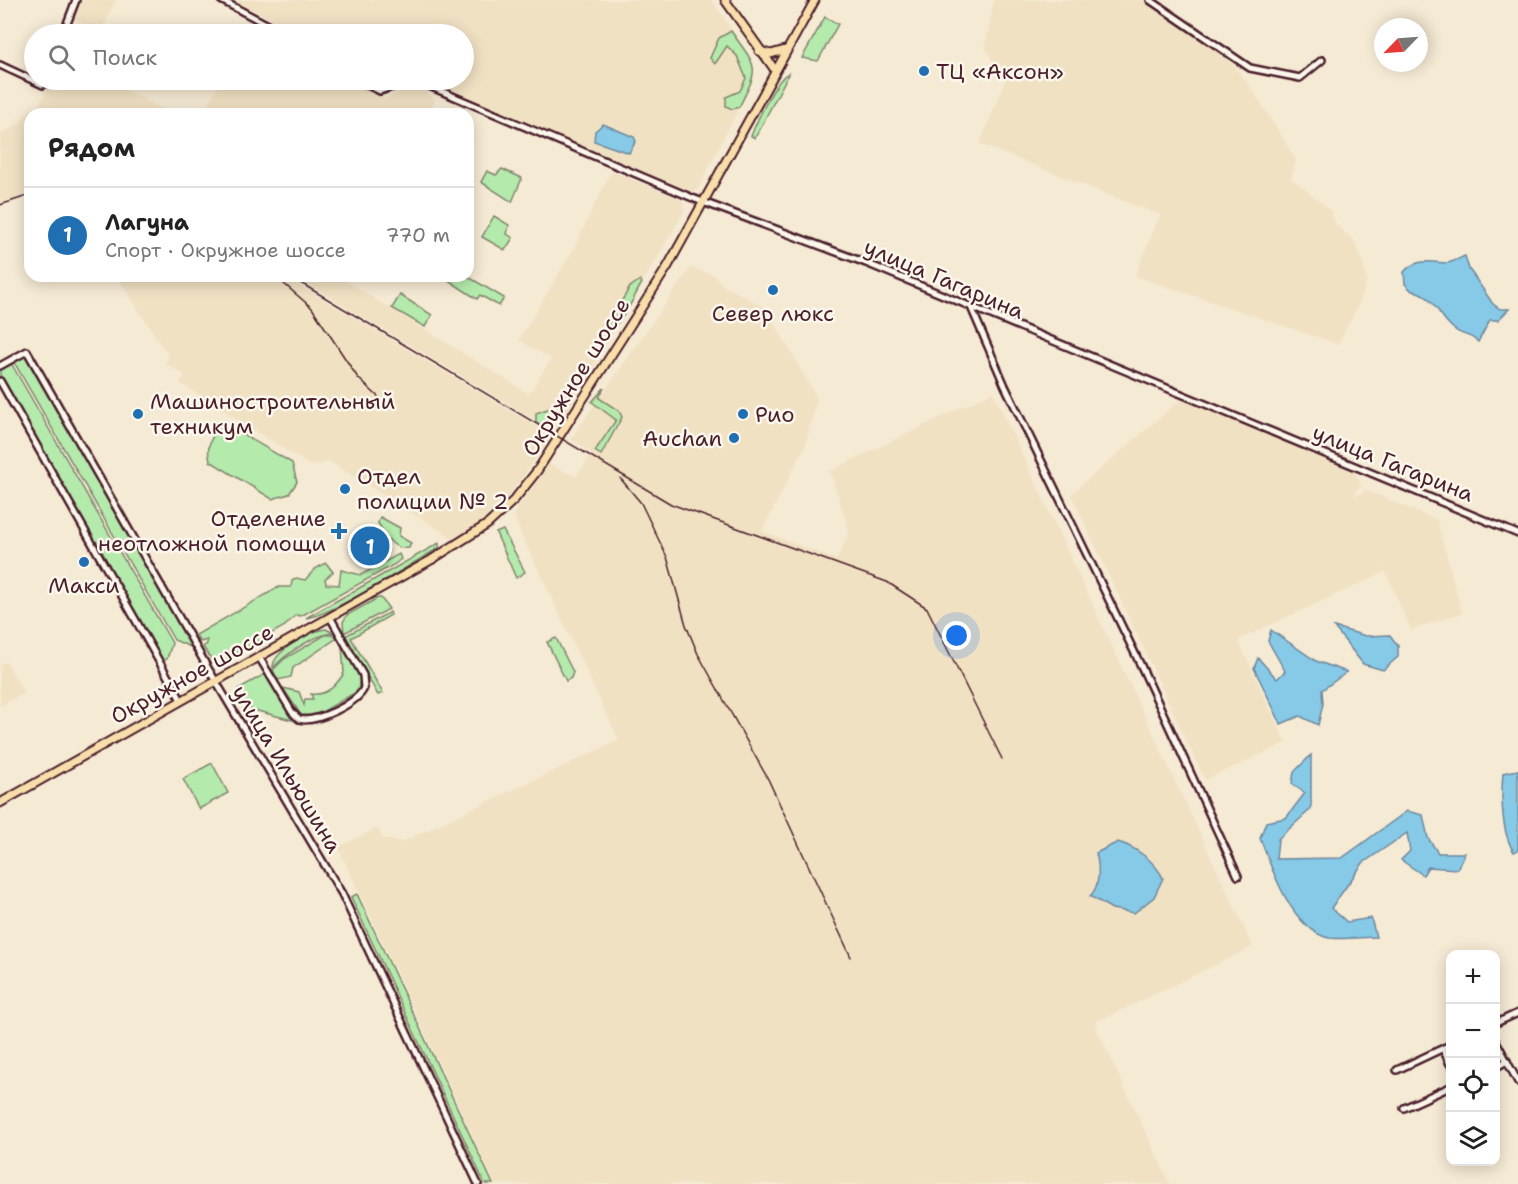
<!DOCTYPE html>
<html lang="ru">
<meta charset="utf-8">
<style>
:root{--surface:#fff;--page:#f6f6f6;--text:#222;--muted:#767676;--line:#e0e0e0;--accent:#1f6fb2}
body{margin:0;font-family:"Shantell Sans",sans-serif;background:var(--page);color:var(--text)}
.controls{position:absolute;right:18px;bottom:18px;display:grid;overflow:hidden;border-radius:12px;box-shadow:0 3px 15px #0003}
.controls button{width:54px;height:54px;display:grid;place-items:center;padding:0;border:0;border-bottom:2px solid var(--line);background:var(--surface);color:var(--text);font:30px sans-serif}
.compass{position:absolute;left:1374px;top:18px;width:54px;height:54px;border-radius:50%;background:var(--surface);box-shadow:0 3px 15px #0003;rotate:245deg}
.you{position:absolute;left:957px;top:636px;width:21px;height:21px;margin:-15px;border:4px solid #fff;border-radius:50%;background:#1a73e8;box-shadow:0 0 0 9px #1a73e833}
.badge{display:grid;place-items:center;width:39px;height:39px;border-radius:50%;background:var(--accent);color:#fff;font-size:20px;font-weight:700}
.pin{position:absolute;translate:-50% -50%;border:3px solid #fff;box-shadow:0 2px 6px #0006}
.list{margin:0;padding:0;list-style:none}
h2{display:flex;justify-content:space-between;align-items:center;height:78px;margin:0;padding:0 24px;font-size:26px}
h2 small{font-size:20px;font-weight:400;color:var(--muted)}
.list li{display:grid;grid-template-columns:39px 1fr auto;gap:18px;align-items:center;box-sizing:border-box;height:96px;padding:0 24px;border-top:2px solid var(--line)}
.list b{display:block;font-size:22px;white-space:nowrap}
.list p{margin:0;font-size:20px;white-space:nowrap;color:var(--muted)}
.list em{font-size:20px;font-style:normal;color:var(--muted)}
.icon{flex:none;width:33px;height:33px;fill:none;stroke:currentColor;stroke-width:2;stroke-linecap:round;stroke-linejoin:round}
.map{position:relative;flex:none;width:1518px;height:1184px;overflow:hidden}
.search{position:absolute;background:var(--surface);box-shadow:0 3px 15px #0003;left:24px;top:24px;width:450px;height:66px;display:flex;align-items:center;gap:15px;box-sizing:border-box;padding:0 21px;border-radius:33px;color:var(--muted);font-size:22px}
.panel{position:absolute;background:var(--surface);box-shadow:0 3px 15px #0003;left:24px;top:108px;width:450px;height:174px;border-radius:18px}
.map>svg:first-child{display:block}
.built{fill:#f1e1c3}
.green{fill:#b4eaac;stroke:#7f846c;stroke-width:1.5}
.water{fill:#86cae7;stroke:#6e869c;stroke-width:1.5}
.lines{fill:none;stroke-linecap:round;stroke-linejoin:round}
.minor-casing{stroke:#4a1f2b;stroke-width:10}
.major-casing{stroke:#4a1f2b;stroke-width:11}
.minor{stroke:#fbf7ec;stroke-width:5}
.major{stroke:#f8deab;stroke-width:7}
.rail{stroke:#4a1f2b;stroke-width:1.5}
.poi-dot{fill:#1f6fb2;stroke:#fbf7ec;stroke-width:2}
.labels{text-anchor:middle;dominant-baseline:central;stroke-width:5;stroke-linejoin:round;paint-order:stroke}
.poi-label{font-size:22px;fill:#4a1f2b;stroke:#fbf7ec;text-anchor:start}
.street-label{font-size:22px;fill:#4a1f2b;stroke:#fbf7ec}
</style>
<div class="map">
<svg width="1518" height="1184" viewBox="0 0 1518 1184">
<rect width="100%" height="100%" fill="#f5ead4"/>
<filter id="ink" filterUnits="userSpaceOnUse"><feTurbulence type="fractalNoise" baseFrequency=".0167" numOctaves="2"/><feDisplacementMap in="SourceGraphic" scale="12" xChannelSelector="R" yChannelSelector="G"/><feConvolveMatrix kernelMatrix="1 2 1 2 8 2 1 2 1" color-interpolation-filters="sRGB"/></filter>
<g filter="url(#ink)">
<!-- built -->
<g class="built">
<polygon points="80,0 116,0 100,33 73,18"/>
<polygon points="232,0 712,0 751,59 755,76 701,183 697,190 687,192 422,80 464,80 464,34 295,34 270,18"/>
<polygon points="994,0 1144,0 1224,52 1254,92 1296,160 1291,178 1331,211 1336,225 1353,239 1361,255 1367,280 1360,302 1338,344 1135,276 1160,215 980,144 1009,70 994,63 985,47"/>
<polygon points="52,80 107,80 172,114 30,114 30,193 0,203 0,135 18,124 30,111 37,108"/>
<polygon points="222,80 351,80 386,99 409,87 426,91 435,101 428,114 202,114"/>
<polygon points="613,172 682,199 684,212 555,432 294,276 338,276 529,394 551,359 519,340 573,250 609,175"/>
<polygon points="691,267 714,275 723,285 766,308 817,398 805,446 762,531 837,560 849,531 830,471 993,392 1253,947 1094,1023 1170,1184 495,1184 338,847 378,828 383,839 402,842 619,740 517,525 514,513 549,464 576,477 592,453 571,439"/>
<polygon points="117,276 284,276 552,436 509,495 482,521 454,539 329,461 311,466 180,383 184,375 165,363 169,357"/>
<polygon points="1182,399 1354,470 1362,487 1356,490 1355,497 1366,490 1437,520 1462,613 1411,630 1382,564 1385,572 1238,640 1286,743 1205,780 1071,494"/>
<polygon points="6,662 24,693 0,706 0,665"/>
</g>
<!-- green -->
<g class="green">
<polygon points="825,17 838,24 818,61 802,58"/>
<path d="M 731,31 C 757,68 761,65 739,107 L 732,109 L 726,106 L 726,97 L 740,91 L 746,78 L 737,56 L 727,46 L 715,64 L 710,58 L 719,38 Z"/>
<path d="M 789,73 L 755,138 L 751,136 C 756,123 777,76 789,73 Z"/>
<polygon points="502,169 522,178 512,202 481,182 487,171 496,175"/>
<polygon points="494,216 509,225 507,234 513,238 505,250 482,237"/>
<polygon points="442,276 467,276 504,298 499,306 480,295 477,299"/>
<path d="M 640,280 L 642,283 C 634,296 623,324 608,330 L 607,325 L 630,287 Z"/>
<polygon points="400,295 432,315 425,327 392,308"/>
<polygon points="25,356 192,646 191,647 174,640 14,362"/>
<polygon points="11,363 172,643 167,659 163,661 0,375 0,370"/>
<polygon points="604,388 599,398 619,411 622,417 601,455 595,451 616,420 592,402"/>
<polygon points="565,396 569,400 559,416 541,425 536,422 536,413 553,407"/>
<path d="M 225,427 L 232,428 L 292,463 L 297,482 L 289,494 L 272,499 L 210,461 C 206,447 210,433 225,427 Z"/>
<path d="M 380,517 L 400,528 L 399,536 L 411,543 L 409,548 C 392,550 386,536 378,523 Z"/>
<polygon points="503,530 525,572 516,578 496,533"/>
<path d="M 439,543 L 439,548 C 410,564 333,615 306,618 Z"/>
<polygon points="399,554 401,559 395,564 301,616 296,615 285,626 218,663 214,663 203,647 207,644 207,640 200,642 196,635 279,587 291,587 292,581 296,578 305,580 315,569 326,563 333,572 325,579 326,584 339,585 341,570 361,575"/>
<polygon points="378,598 381,598 389,609 344,633 343,622 347,615"/>
<polygon points="390,612 391,615 351,638 383,693 378,695 345,636"/>
<path d="M 326,629 L 333,633 C 313,635 286,654 273,668 C 272,652 311,630 326,629 Z"/>
<polygon points="325,635 335,635 337,638 293,668 291,677 278,680 273,670 284,659"/>
<polygon points="556,638 573,672 571,678 566,681 547,642"/>
<path d="M 342,646 L 360,678 L 358,691 L 315,716 L 301,715 L 283,688 L 299,692 L 304,705 L 305,699 L 313,699 L 311,694 C 328,696 337,684 344,673 Z"/>
<polygon points="265,674 292,720 250,709 238,689"/>
<polygon points="212,763 228,793 199,809 183,779"/>
<polygon points="357,894 493,1184 485,1184 351,897"/>
</g>
<!-- water -->
<g class="water">
<polygon points="603,124 634,137 636,141 629,153 594,141 595,131"/>
<path d="M 1465,256 L 1469,269 L 1493,304 L 1500,309 L 1509,309 L 1498,320 L 1490,320 L 1478,342 C 1471,334 1462,336 1454,329 C 1439,318 1432,292 1412,291 L 1405,284 L 1404,272 C 1416,258 1431,262 1446,263 C 1452,263 1460,258 1465,256 Z"/>
<polygon points="1334,627 1366,636 1390,635 1398,646 1398,657 1383,670 1363,664"/>
<polygon points="1271,630 1316,661 1347,672 1322,690 1323,704 1318,725 1300,716 1281,724 1254,668 1258,658 1277,679 1285,671 1268,641"/>
<path d="M 1311,755 L 1311,809 L 1278,839 L 1276,859 L 1342,858 L 1407,811 L 1423,815 L 1428,838 L 1438,853 L 1465,853 L 1457,869 L 1428,867 L 1423,875 L 1401,860 L 1410,851 L 1407,833 L 1363,863 L 1331,908 L 1347,922 L 1371,918 L 1376,937 C 1361,937 1339,941 1325,937 C 1290,925 1272,869 1260,838 L 1266,822 L 1286,818 L 1305,793 L 1292,784 L 1294,772 Z"/>
<path d="M 1518,770 L 1518,850 L 1514,852 C 1501,833 1501,795 1503,773 Z"/>
<path d="M 1118,842 C 1135,847 1155,861 1163,878 L 1154,897 L 1134,913 L 1112,909 L 1090,896 C 1101,886 1099,865 1096,853 Z"/>
</g>
<g class="lines">
<defs>
<g id="minor">
<polyline points="221,0 285,34"/>
<polyline points="1150,0 1250,68 1300,78 1322,60"/>
<polyline points="63,34 76,0"/>
<polyline points="0,65 43,85 45,80"/>
<polyline points="357,80 380,91 410,81 422,83 695,199 866,263 1518,534"/>
<polyline points="971,307 1005,386 1143,670 1238,876"/>
<polyline points="0,366 27,351 209,670 342,894 478,1184"/>
<polyline points="0,381 181,700"/>
<path d="M 259,657 L 292,712 L 299,719 C 315,724 358,703 364,688 L 363,675 L 330,617"/>
<polyline points="1496,1023 1518,1013"/>
<polyline points="1496,1041 1518,1082"/>
<polyline points="1443,1049 1450,1064"/>
<polyline points="1496,1067 1507,1061"/>
<polyline points="1397,1070 1450,1045"/>
<polyline points="1404,1108 1450,1087"/>
</g>
<g id="major">
<polyline points="725,0 775,70"/>
<polyline points="759,51 771,54 785,50"/>
<polyline points="0,803 431,560 488,524 514,500 537,471 668,266 815,0"/>
</g>
</defs>
<!-- minor casing -->
<use href="#minor" class="minor-casing"/>
<!-- major casing -->
<use href="#major" class="major-casing"/>
<!-- minor -->
<use href="#minor" class="minor"/>
<!-- major -->
<use href="#major" class="major"/>
<!-- rail -->
<g class="rail">
<polyline points="0,205 30,195"/>
<polyline points="275,276 312,308 358,378 388,406"/>
<polyline points="289,276 671,504 887,582 927,608 1002,759"/>
<polyline points="620,478 641,503 667,557 686,625 698,654 768,779 851,957"/>
</g>
</g>
</g>
<!-- markers -->
<g class="poi-dot">
<circle cx="924" cy="71" r="6"/>
<circle cx="773" cy="290" r="6"/>
<circle cx="138" cy="414" r="6"/>
<circle cx="743" cy="414" r="6"/>
<circle cx="734" cy="438" r="6"/>
<circle cx="345" cy="489" r="6"/>
<path d="M336 522h6v6h6v6h-6v6h-6v-6h-6v-6h6z"/>
<circle cx="84" cy="562" r="6"/>
</g>
<g class="labels">
<!-- poi labels -->
<g class="poi-label">
<text x="936" y="71">ТЦ «Аксон»</text>
<text x="773" y="313" text-anchor="middle">Север люкс</text>
<text x="150" y="401">Машиностроительный<tspan x="150" dy="25">техникум</tspan></text>
<text x="755" y="414">Рио</text>
<text x="722" y="438" text-anchor="end">Auchan</text>
<text x="357" y="476">Отдел<tspan x="357" dy="25">полиции № 2</tspan></text>
<text x="326" y="518" text-anchor="end">Отделение<tspan x="326" dy="25">неотложной помощи</tspan></text>
<text x="84" y="585" text-anchor="middle">Макси</text>
</g>
<!-- street labels -->
<g class="street-label">
<text transform="translate(944 279) rotate(23)">улица Гагарина</text>
<text transform="translate(576 377) rotate(-58)">Окружное шоссе</text>
<text transform="translate(1393 463) rotate(22)">улица Гагарина</text>
<text transform="translate(192 674) rotate(-29)">Окружное шоссе</text>
<text transform="translate(287 769) rotate(59)">улица Ильюшина</text>
</g>
</g>
</svg>
<div class="controls">
<button>+</button>
<button>−</button>
<button><svg class="icon" aria-label="locate" viewBox="0 0 24 24"><circle cx="12" cy="12" r="6"/><path d="M12 2v4M12 18v4M2 12h4M18 12h4"/></svg></button>
<button><svg class="icon" aria-label="layers" viewBox="0 0 24 24"><path d="M12 4l9 5-9 5-9-5zM3 14l9 5 9-5"/></svg></button>
</div>
<svg class="compass" viewBox="-18 -18 36 36"><path d="M0-13l5 13h-10z" fill="#e53935"/><path d="M0 13l5-13h-10z" fill="#767676"/></svg>
<div class="you"></div>
<div class="pin badge" style="left:370px;top:546px">1</div>
<div class="search"><svg class="icon" aria-label="search" viewBox="0 0 24 24"><circle cx="10" cy="10" r="6"/><path d="M15 15l6 6"/></svg>Поиск</div>
<section class="panel">
<h2>Рядом<small></small></h2>
<ul class="list">
<li><span class="badge">1</span><div><b>Лагуна</b><p>Спорт · Окружное шоссе</p></div><em>770 m</em></li>
</ul>
</section>
</div>
